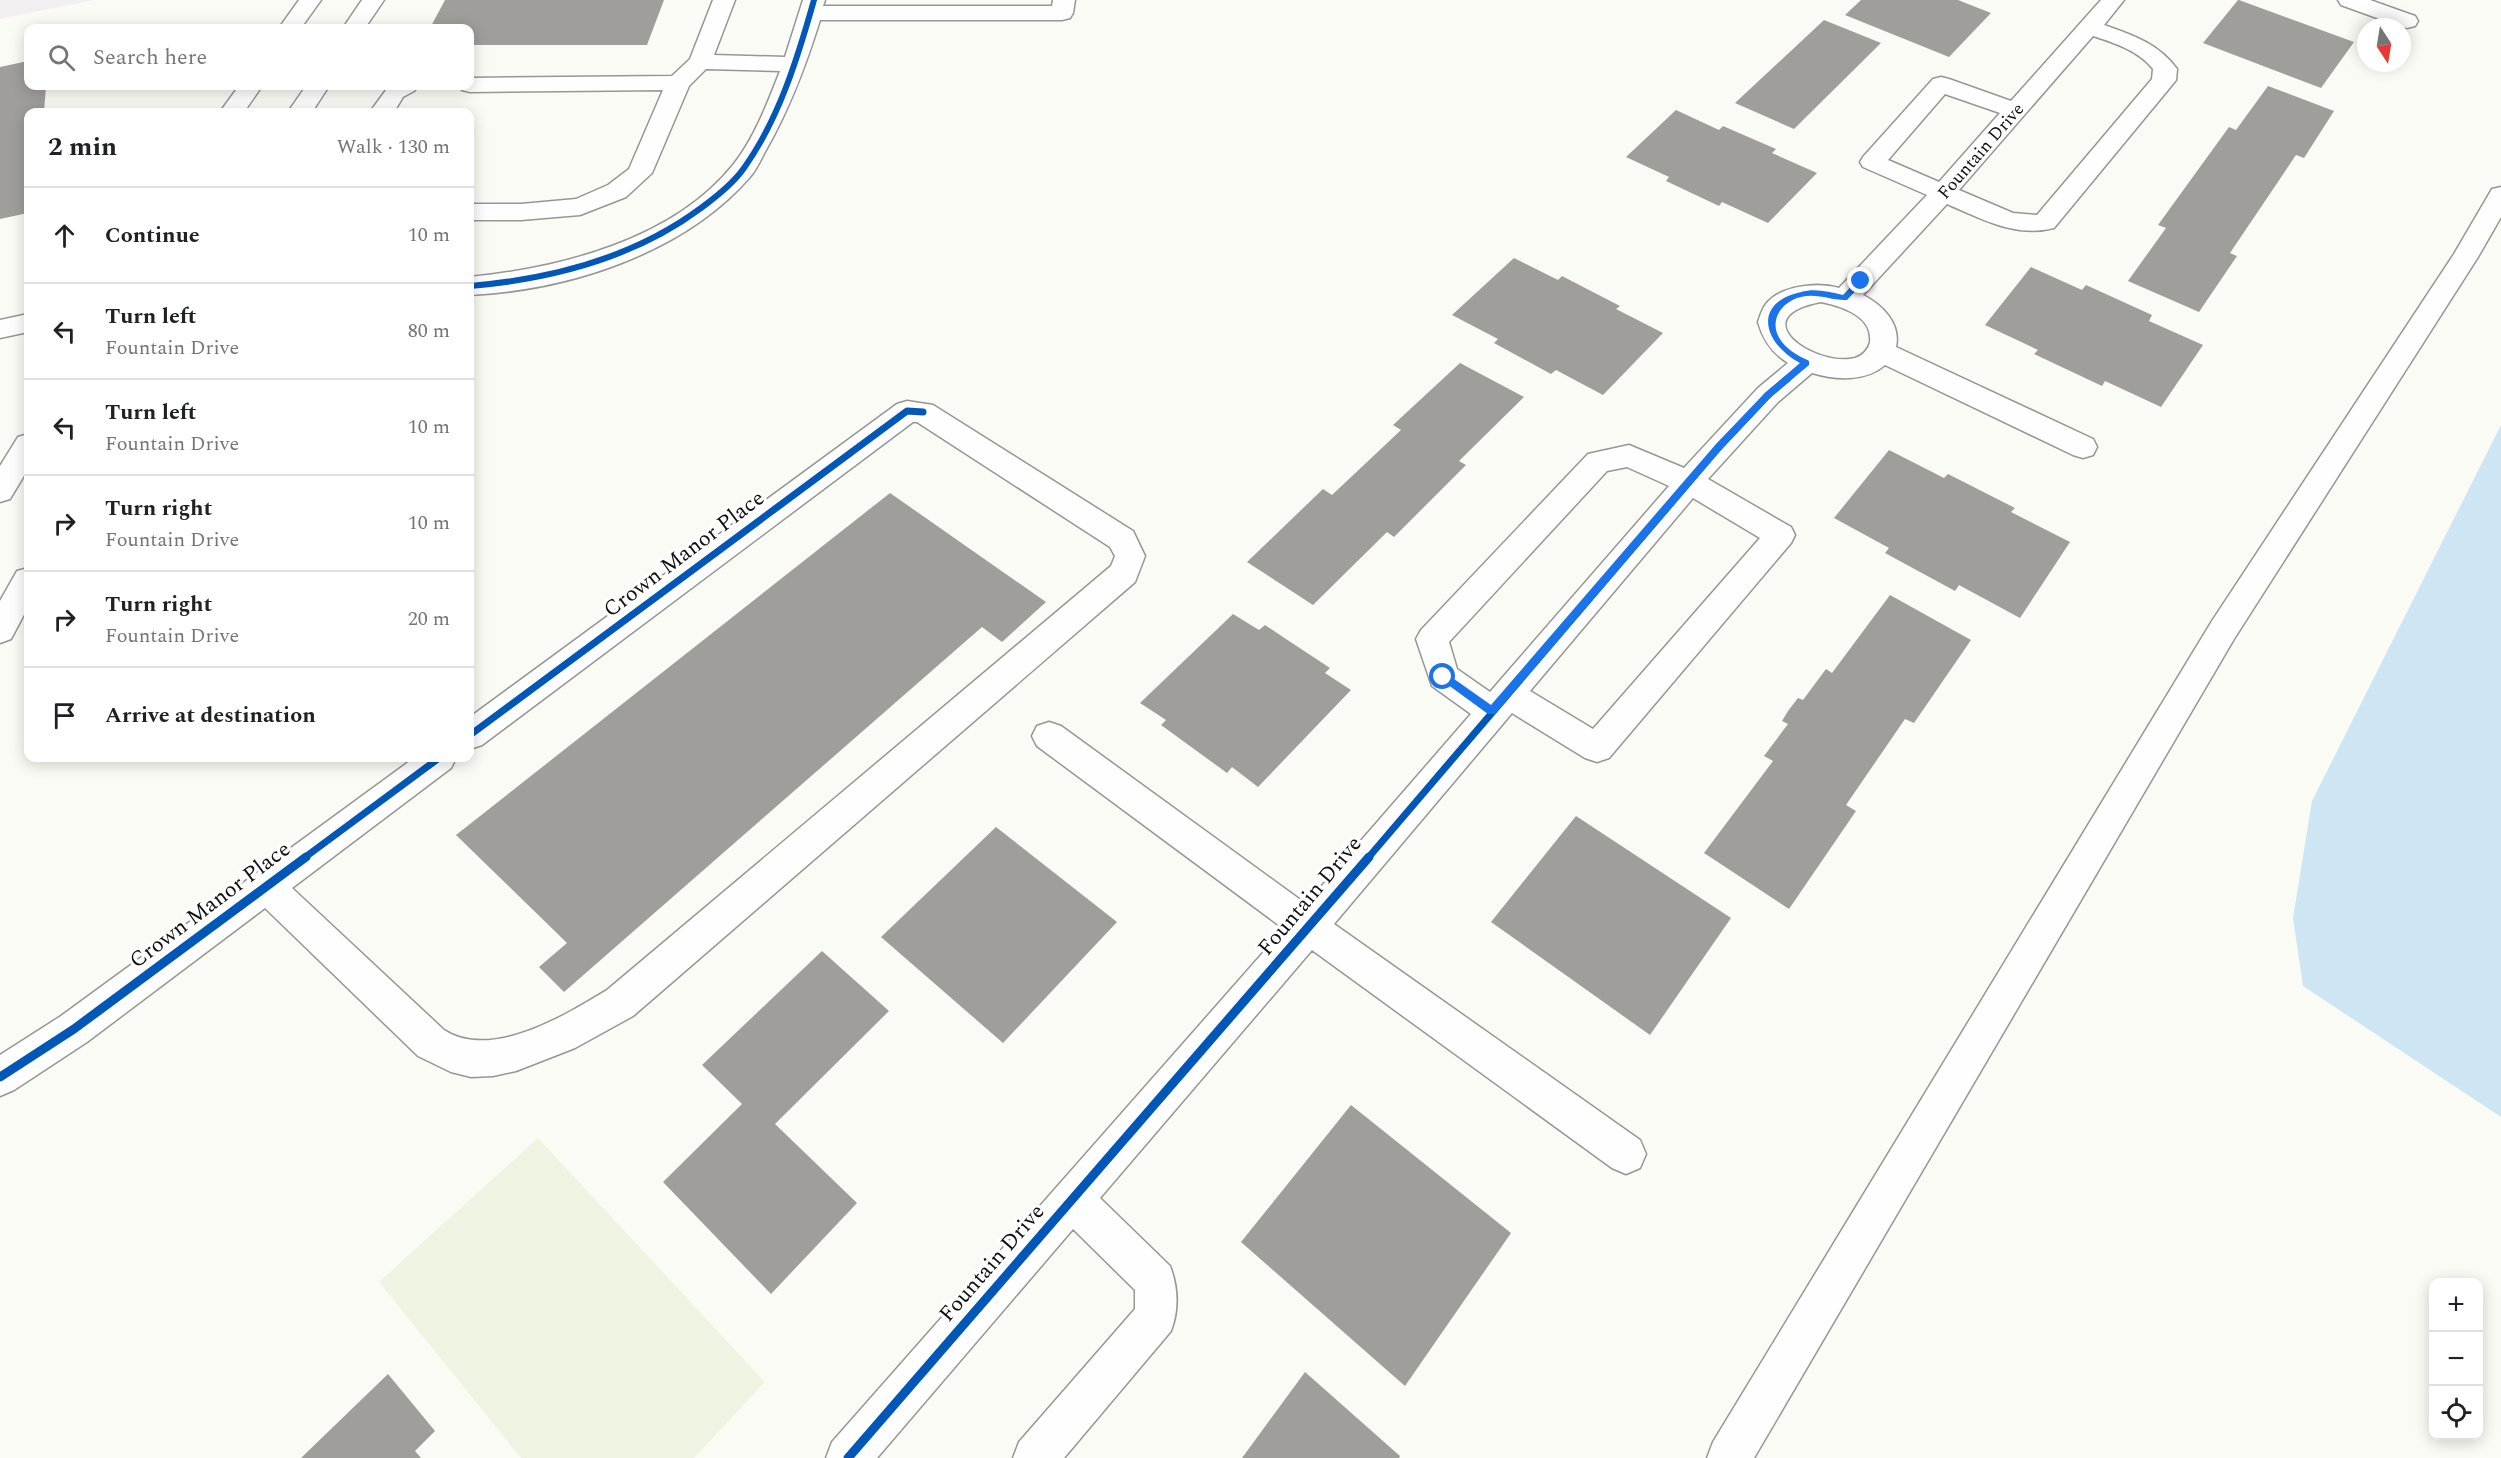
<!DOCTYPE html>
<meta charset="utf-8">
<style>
:root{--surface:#fff;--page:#f6f6f6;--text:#202124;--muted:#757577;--line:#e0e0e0}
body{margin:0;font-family:Spectral,serif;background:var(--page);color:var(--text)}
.controls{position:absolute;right:18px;bottom:18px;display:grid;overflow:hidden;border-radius:12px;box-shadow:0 3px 15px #0003}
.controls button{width:54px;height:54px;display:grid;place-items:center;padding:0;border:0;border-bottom:2px solid var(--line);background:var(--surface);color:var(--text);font:30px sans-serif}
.compass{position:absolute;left:2357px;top:18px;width:54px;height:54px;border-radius:50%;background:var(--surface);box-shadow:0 3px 15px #0003;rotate:168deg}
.stop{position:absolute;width:18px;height:18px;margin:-14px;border:4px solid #1a73e8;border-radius:50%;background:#fff}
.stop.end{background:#1a73e8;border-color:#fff;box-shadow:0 2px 6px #0008}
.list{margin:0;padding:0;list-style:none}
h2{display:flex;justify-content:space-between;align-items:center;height:78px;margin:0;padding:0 24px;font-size:26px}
h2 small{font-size:20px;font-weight:400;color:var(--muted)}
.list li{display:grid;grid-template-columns:39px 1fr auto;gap:18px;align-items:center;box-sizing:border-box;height:96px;padding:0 24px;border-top:2px solid var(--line)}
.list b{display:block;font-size:22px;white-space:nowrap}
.list p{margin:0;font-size:20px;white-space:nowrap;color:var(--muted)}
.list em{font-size:20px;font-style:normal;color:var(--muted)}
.icon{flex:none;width:33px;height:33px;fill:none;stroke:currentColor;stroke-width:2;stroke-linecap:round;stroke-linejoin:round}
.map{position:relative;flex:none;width:2501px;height:1458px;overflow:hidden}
.search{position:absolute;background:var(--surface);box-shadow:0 3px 15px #0003;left:24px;top:24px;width:450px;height:66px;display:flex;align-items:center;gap:15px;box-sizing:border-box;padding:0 21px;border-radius:12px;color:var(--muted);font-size:22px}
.panel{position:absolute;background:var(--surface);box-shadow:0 3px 15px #0003;left:24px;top:108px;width:450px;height:654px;border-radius:12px}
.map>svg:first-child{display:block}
.industrial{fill:#f3eff1}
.pitch{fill:#eef4e1}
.water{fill:#cee5f4}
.building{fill:#9f9e9b}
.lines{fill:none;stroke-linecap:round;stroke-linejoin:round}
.minor-casing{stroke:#969694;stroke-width:3}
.minor{fill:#fefefe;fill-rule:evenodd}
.cycleway-far2-casing{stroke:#fff;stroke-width:9}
.cycleway-far1-casing{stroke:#fff;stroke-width:10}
.cycleway-casing{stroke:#fff;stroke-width:13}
.cycleway-far2{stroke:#0057b8;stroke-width:6}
.cycleway-far1{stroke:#0057b8;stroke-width:7}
.cycleway{stroke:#0057b8;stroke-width:9}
.route{fill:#1a73e8}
.labels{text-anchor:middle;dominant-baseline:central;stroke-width:6;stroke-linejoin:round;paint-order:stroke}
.far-street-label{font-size:18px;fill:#101010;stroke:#fff}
.street-label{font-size:22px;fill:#101010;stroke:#fff}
</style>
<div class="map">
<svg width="2501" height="1458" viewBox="0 0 2501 1458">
<rect width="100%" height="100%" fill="#fbfbf6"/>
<!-- industrial -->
<polygon class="industrial" points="0,0 94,0 0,19"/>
<!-- pitch -->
<polygon class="pitch" points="538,1138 765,1382 694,1458 521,1458 379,1282"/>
<!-- water -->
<polygon class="water" points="2501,425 2501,1117 2303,986 2293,918 2312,801"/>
<!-- building -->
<g class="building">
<polygon points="445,0 664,0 647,45 470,45 470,28 430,28"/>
<polygon points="1861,0 1958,0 1991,13 1949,57 1845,15"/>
<polygon points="2238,0 2239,0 2354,42 2321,88 2203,43"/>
<polygon points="1824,20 1881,43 1794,129 1735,103"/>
<polygon points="28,61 28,86 46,86 44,112 28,112 28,213 0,219 0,67"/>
<polygon points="2268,86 2334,111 2304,158 2296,155 2230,253 2237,256 2199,312 2128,281 2166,228 2158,225 2229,127 2236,130"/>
<polygon points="1676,110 1719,130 1723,126 1776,149 1772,153 1817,173 1768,223 1722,202 1719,206 1666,181 1669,177 1626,157"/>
<polygon points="1514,258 1558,280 1562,276 1620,306 1616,309 1663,333 1603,395 1556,370 1551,374 1494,343 1498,339 1452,315"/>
<polygon points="2031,267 2082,290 2086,285 2152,315 2149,321 2203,345 2161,407 2105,381 2102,386 2034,354 2038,350 1985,325"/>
<polygon points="1460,363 1524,397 1459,461 1466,465 1394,537 1387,532 1313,605 1247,562 1323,489 1332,495 1401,430 1393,425"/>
<polygon points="1889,450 1944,478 1948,474 2015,508 2011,512 2070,542 2020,618 1959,585 1955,591 1885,553 1889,548 1834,518"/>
<polygon points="890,493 1046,602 1002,642 982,627 564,992 539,967 567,943 456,835"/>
<polygon points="1890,595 1971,640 1914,723 1905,719 1846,805 1856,811 1789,909 1704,853 1773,761 1764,756 1788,724 1782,721 1788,711 1798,698 1803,700 1826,669 1832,673"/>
<polygon points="1233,614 1259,630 1265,625 1286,639 1330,668 1325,673 1351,690 1258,787 1232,767 1227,773 1161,725 1166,720 1140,703"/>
<polygon points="1576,816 1731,918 1650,1035 1491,922"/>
<polygon points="996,827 1117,922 1003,1043 881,937"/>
<polygon points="822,951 889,1011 775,1124 857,1203 771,1294 663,1182 742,1104 702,1065"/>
<polygon points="1351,1105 1511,1233 1405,1386 1241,1242"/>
<polygon points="1305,1372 1400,1456 1399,1458 1242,1458"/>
<polygon points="388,1374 435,1431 415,1451 421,1458 301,1458"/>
</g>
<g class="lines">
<defs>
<g id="minor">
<polygon points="299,0 321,0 301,28 279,28"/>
<polygon points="362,0 384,0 365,28 343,28"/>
<path d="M 713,0 L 735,0 L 714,55 L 785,57 L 803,0 L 825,0 L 823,6 L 1052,6 L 1053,0 L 1075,0 L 1073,13 L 1070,18 L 1062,20 L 820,20 C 806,65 790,108 766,150 C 761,159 757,169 750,177 C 683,254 568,290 470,295 L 470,277 C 560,268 673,240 733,165 C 754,139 768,102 780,71 L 706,69 L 689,86 L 652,173 L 626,197 L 580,215 L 521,220 L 470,220 L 470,204 L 521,204 L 576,199 L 608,185 L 629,169 L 663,90 L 470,92 L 462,90 L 459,86 L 470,86 L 470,78 L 672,76 L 690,59 Z"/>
<path d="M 2101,0 L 2124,0 L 2104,25 C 2132,35 2158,43 2177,69 L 2176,80 L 2172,85 L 2054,228 C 2016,238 1982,219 1947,204 L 1863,295 C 1883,305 1901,324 1896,347 L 2093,439 L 2097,447 L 2093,455 L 2083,458 L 2073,455 L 1885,365 C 1866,382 1835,380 1812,373 L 1778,402 L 1708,479 L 1791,527 L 1795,535 L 1791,543 L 1609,758 L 1597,762 L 1585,758 L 1512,713 L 1334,924 L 1640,1140 L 1646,1154 L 1640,1168 L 1626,1174 L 1612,1168 L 1312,950 L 1100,1198 L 1170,1266 C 1178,1287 1179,1310 1171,1331 L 1064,1458 L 1013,1458 L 1019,1442 L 1135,1309 L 1135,1290 L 1073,1229 L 877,1458 L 826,1458 L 832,1442 L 1284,929 L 1037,746 L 1032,736 L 1037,726 L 1049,722 L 1061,726 L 1306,904 L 1471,714 L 1432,686 L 1416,639 L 1421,630 L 1588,454 L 1629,445 L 1684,468 L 1758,388 L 1788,363 C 1772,353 1763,340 1758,322 C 1760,316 1762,309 1766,304 C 1781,285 1818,282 1839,288 L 1927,195 L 1863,167 L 1860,162 L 1863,157 L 1933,79 L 1941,77 L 1949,79 L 2011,101 ZM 2093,36 C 2115,43 2139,51 2153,69 L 2152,79 L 2037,215 L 2013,213 L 1959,190 ZM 1945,94 L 2000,113 L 1939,182 L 1888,160 ZM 1821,302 C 1841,306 1873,316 1870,342 C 1869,349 1862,356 1855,358 C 1815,368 1741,317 1821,302 ZM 1627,467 L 1669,486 L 1490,692 L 1457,669 L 1449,642 L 1607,471 ZM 1693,498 L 1760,538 L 1593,729 L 1530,691 Z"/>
<polygon points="2338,0 2370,0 2415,16 2418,21 2415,26 2407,28 2399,26 2341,5"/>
<polygon points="239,86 262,86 244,112 220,112"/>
<polygon points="306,86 329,86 312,112 288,112"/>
<polygon points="389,86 418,86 414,91 403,97 394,112 370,112"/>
<polygon points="2501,187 2501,217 2478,257 2234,639 1754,1458 1707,1458 1713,1442 2212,621 2454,254 2492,189"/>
<polygon points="28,314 28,332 0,338 0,320"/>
<path d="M 907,401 L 933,405 L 1133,531 L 1145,556 L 1135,582 L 633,1016 L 575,1048 L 516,1071 L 493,1076 L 471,1077 L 451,1072 L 418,1056 L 265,908 L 87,1042 L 14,1090 L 0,1096 L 0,1055 L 61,1016 L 414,758 L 456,758 L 451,768 L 292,888 L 444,1030 C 491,1061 566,1015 607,990 L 1111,566 L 1115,556 L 1110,547 L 917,422 L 913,422 L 482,745 L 470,749 L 470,717 L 897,404 Z"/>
<polygon points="28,434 28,469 10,499 0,502 0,466 18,437"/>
<polygon points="28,568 28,607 11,639 0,643 0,601 17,571"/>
</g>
</defs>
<!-- minor casing -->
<use href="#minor" class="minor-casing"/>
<!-- minor -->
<use href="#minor" class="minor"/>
<defs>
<g id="cycleway-far2">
<path d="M 470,286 C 552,279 634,258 701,208 C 716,197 733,184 744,168 C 779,119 798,57 814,0"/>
<polyline points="1785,381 1806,363"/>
</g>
<g id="cycleway-far1">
<polyline points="470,735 907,411 923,412"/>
<polyline points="304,858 439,758"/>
<polyline points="1368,858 1719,447 1768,395 1787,379"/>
</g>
<g id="cycleway">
<polyline points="0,1077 74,1029 306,857"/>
<polyline points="848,1458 1369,857"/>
</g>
</defs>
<!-- cycleway-far2 casing -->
<use href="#cycleway-far2" class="cycleway-far2-casing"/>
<!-- cycleway-far1 casing -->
<use href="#cycleway-far1" class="cycleway-far1-casing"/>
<!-- cycleway casing -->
<use href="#cycleway" class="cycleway-casing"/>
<!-- cycleway-far2 -->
<use href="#cycleway-far2" class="cycleway-far2"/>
<!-- cycleway-far1 -->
<use href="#cycleway-far1" class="cycleway-far1"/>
<!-- cycleway -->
<use href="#cycleway" class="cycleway"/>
</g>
<!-- route -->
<path class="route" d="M 1858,279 L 1865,281 L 1847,300 C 1832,301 1818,293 1801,297 C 1780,302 1767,323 1782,342 C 1789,351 1799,356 1809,361 L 1809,365 L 1771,397 L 1722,449 L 1495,714 L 1488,714 L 1440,679 L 1440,674 L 1447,674 L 1491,705 L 1716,444 L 1765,393 L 1800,363 C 1764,344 1751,303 1801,292 C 1815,288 1829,292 1843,295 Z"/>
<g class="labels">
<!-- far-street labels -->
<g class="far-street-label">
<text transform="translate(1981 151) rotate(-49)">Fountain Drive</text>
</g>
<!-- street labels -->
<g class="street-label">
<text transform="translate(684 554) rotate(-37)">Crown Manor Place</text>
<text transform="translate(1310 896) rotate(-50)">Fountain Drive</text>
<text transform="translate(210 905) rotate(-37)">Crown Manor Place</text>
<text transform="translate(992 1263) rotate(-49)">Fountain Drive</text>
</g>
</g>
</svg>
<div class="controls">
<button>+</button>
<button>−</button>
<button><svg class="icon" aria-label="locate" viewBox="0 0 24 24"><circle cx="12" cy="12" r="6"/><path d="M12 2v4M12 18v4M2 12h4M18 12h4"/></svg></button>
</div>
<svg class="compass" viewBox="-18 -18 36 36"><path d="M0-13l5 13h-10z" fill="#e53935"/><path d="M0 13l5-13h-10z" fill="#757577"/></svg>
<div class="stop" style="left:1443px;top:677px"></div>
<div class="stop end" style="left:1861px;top:281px"></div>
<div class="search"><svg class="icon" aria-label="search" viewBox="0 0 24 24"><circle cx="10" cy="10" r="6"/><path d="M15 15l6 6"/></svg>Search here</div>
<section class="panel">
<h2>2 min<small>Walk · 130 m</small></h2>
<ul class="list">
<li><svg class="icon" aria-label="ahead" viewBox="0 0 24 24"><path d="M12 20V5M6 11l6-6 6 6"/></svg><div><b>Continue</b></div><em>10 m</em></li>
<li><svg class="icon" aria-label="left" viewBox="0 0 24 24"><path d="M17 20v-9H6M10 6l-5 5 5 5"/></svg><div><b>Turn left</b><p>Fountain Drive</p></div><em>80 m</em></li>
<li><svg class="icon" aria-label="left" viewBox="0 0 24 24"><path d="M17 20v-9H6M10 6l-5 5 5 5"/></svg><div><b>Turn left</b><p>Fountain Drive</p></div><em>10 m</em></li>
<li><svg class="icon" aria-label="right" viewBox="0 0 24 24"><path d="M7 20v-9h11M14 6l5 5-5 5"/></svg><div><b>Turn right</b><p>Fountain Drive</p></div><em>10 m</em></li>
<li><svg class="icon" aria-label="right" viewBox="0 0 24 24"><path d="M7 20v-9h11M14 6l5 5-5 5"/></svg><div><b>Turn right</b><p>Fountain Drive</p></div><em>20 m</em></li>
<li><svg class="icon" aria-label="arrive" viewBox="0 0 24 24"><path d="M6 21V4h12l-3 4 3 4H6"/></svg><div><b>Arrive at destination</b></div></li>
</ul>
</section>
</div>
